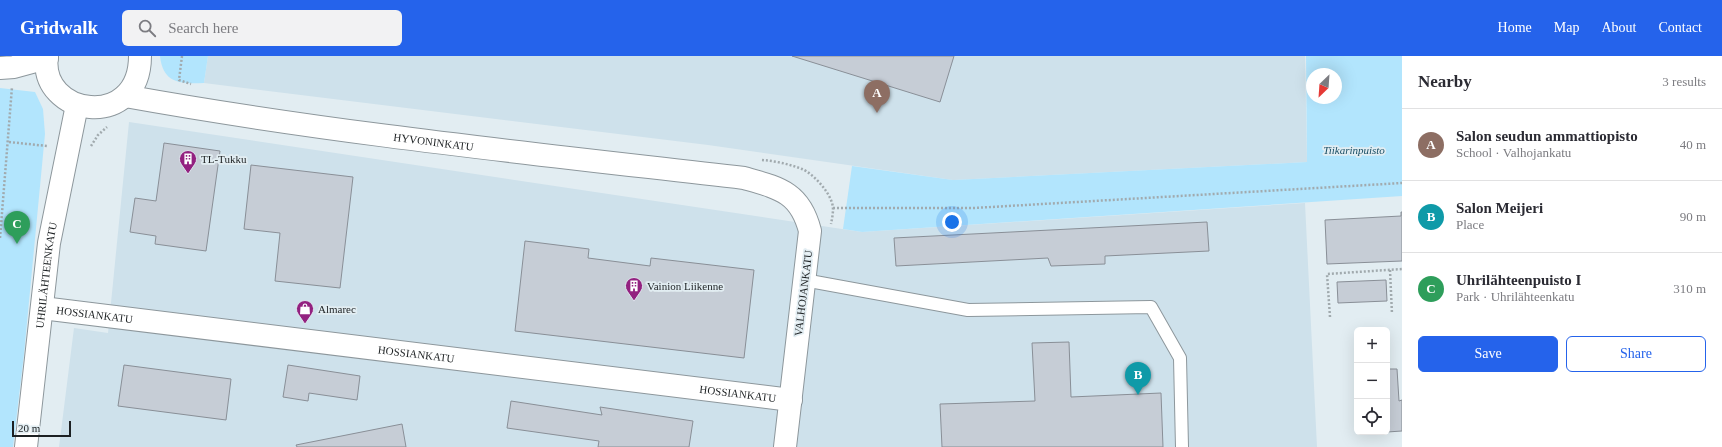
<!DOCTYPE html>
<meta charset="utf-8">
<style>
:root{--surface:#fff;--page:#f2f2f3;--text:#2b2b33;--muted:#7c7c81;--line:#e1e1e2;--accent:#2563eb}
body{margin:0;font-family:"Times New Roman",serif;background:var(--page);color:var(--text)}
.controls{position:absolute;right:12px;bottom:12px;display:grid;overflow:hidden;border-radius:6px;box-shadow:0 4px 16px #0002}
.controls button{width:36px;height:36px;display:grid;place-items:center;padding:0;border:0;border-bottom:1px solid var(--line);background:var(--surface);color:var(--text);font:20px sans-serif}
.compass{position:absolute;left:1306px;top:12px;width:36px;height:36px;border-radius:50%;background:var(--surface);box-shadow:0 4px 16px #0002;rotate:205deg}
.scale{position:absolute;left:12px;bottom:10px;width:59px;box-sizing:border-box;padding-left:4px;border:2px solid #1d2123;border-top:0;font-size:11px;line-height:14px;white-space:nowrap;color:#1d2123;-webkit-text-stroke:3px #e2edf2;paint-order:stroke}
.you{position:absolute;left:952px;top:166px;width:14px;height:14px;margin:-10px;border:3px solid #fff;border-radius:50%;background:#1a73e8;box-shadow:0 0 0 6px #1a73e833}
.badge{display:grid;place-items:center;width:26px;height:26px;border-radius:50%;background:var(--accent);color:#fff;font-size:13px;font-weight:700}
.pin{position:absolute;translate:-50% -33px;filter:drop-shadow(0 1px 2px #0008)}
.pin::after{content:'';position:absolute;top:21px;width:14px;height:12px;background:inherit;clip-path:polygon(0 0,100% 0,50% 100%)}
.list{margin:0;padding:0;list-style:none}
h2{display:flex;justify-content:space-between;align-items:center;height:52px;margin:0;padding:0 16px;font-size:17px}
h2 small{font-size:13px;font-weight:400;color:var(--muted)}
.list li{display:grid;grid-template-columns:26px 1fr auto;gap:12px;align-items:center;box-sizing:border-box;height:72px;padding:0 16px;border-top:1px solid var(--line)}
.list b{display:block;font-size:15px;white-space:nowrap}
.list p{margin:0;font-size:13px;white-space:nowrap;color:var(--muted)}
.list em{font-size:13px;font-style:normal;color:var(--muted)}
.actions{display:flex;gap:8px;padding:12px 16px}
.actions a{flex:1;padding:9px 0;border:1px solid var(--accent);border-radius:6px;text-align:center;font-size:14px;color:var(--accent)}
.actions .main{background:var(--accent);color:#fff}
.icon{flex:none;width:22px;height:22px;fill:none;stroke:currentColor;stroke-width:2;stroke-linecap:round;stroke-linejoin:round}
.map{position:relative;flex:none;width:1402px;height:391px;overflow:hidden}
header{display:flex;align-items:center;gap:24px;box-sizing:border-box;height:56px;padding:0 20px;background:var(--accent);color:#fff}
header strong{font-size:19px}
nav{display:flex;gap:22px;margin-inline-start:auto;font-size:14px}
.search{width:280px;height:36px;background:var(--page);display:flex;align-items:center;gap:10px;box-sizing:border-box;padding:0 14px;border-radius:6px;color:var(--muted);font-size:15px}
main{display:flex}
aside{flex:1;background:var(--surface)}
.map>svg:first-child{display:block}
.built{fill:#cee1eb}
.green{fill:#b2e5fd;fill-rule:evenodd}
.building{fill:#c6cdd6;stroke:#898f97}
.lines{fill:none;stroke-linecap:round;stroke-linejoin:round}
.lane-casing{stroke:#8d979c;stroke-width:14}
.street-casing{stroke:#8d979c;stroke-width:24}
.secondary-casing{stroke:#8d979c;stroke-width:24}
.path{stroke:#a1aaae;stroke-width:2.5;stroke-dasharray:2 2;stroke-linecap:butt}
.lane{stroke:#fff;stroke-width:12}
.street{stroke:#fff;stroke-width:22}
.secondary{stroke:#fff;stroke-width:22}
.labels{text-anchor:middle;dominant-baseline:central;stroke-width:3.5;stroke-linejoin:round;paint-order:stroke}
.street-label{font-size:11px;fill:#1d2123;stroke:#e2edf2}
.park-label{font-size:11px;font-style:italic;fill:#184e65;stroke:#e2edf2}
.poi-label{font-size:11px;fill:#1d2123;stroke:#e2edf2;text-anchor:start}
</style>
<header>
<strong>Gridwalk</strong>
<div class="search"><svg class="icon" aria-label="search" viewBox="0 0 24 24"><circle cx="10" cy="10" r="6"/><path d="M15 15l6 6"/></svg>Search here</div>
<nav><a>Home</a><a>Map</a><a>About</a><a>Contact</a></nav>
</header>
<main>
<div class="map">
<svg width="1402" height="391" viewBox="0 0 1402 391">
<rect width="100%" height="100%" fill="#e2edf2"/>
<!-- built -->
<g class="built">
<polygon points="208,0 1305,0 1307,106 953,124 708,89 204,27"/>
<polygon points="129,66 862,176 1305,147 1317,391 59,391 74,272 108,277"/>
</g>
<!-- green -->
<g class="green">
<path d="M 160,0 L 208,0 L 204,27 C 181,28 163,28 160,0 Z"/>
<path d="M 1306,0 L 1402,0 L 1402,140 L 862,176 L 843,173 L 852,110 L 953,124 L 1307,106 ZM 1312,18 L 1336,18 L 1336,42 L 1312,42 Z"/>
<polygon points="0,32 35,36 43,53 45,78 24,298 13,391 0,391"/>
</g>
<!-- building -->
<g class="building">
<polygon points="792,0 954,0 940,46"/>
<polygon points="164,87 220,95 206,195 155,188 156,180 130,176 135,142 156,145"/>
<polygon points="251,109 353,121 340,232 275,225 280,177 244,173"/>
<polygon points="1401,156 1402,156 1402,205 1327,208 1325,164 1401,160"/>
<polygon points="1207,166 1209,195 1105,200 1105,208 1051,210 1048,202 896,210 894,182"/>
<polygon points="525,185 589,193 588,202 650,210 651,202 754,214 744,302 515,275"/>
<polygon points="1386,224 1387,245 1338,247 1337,226"/>
<polygon points="1069,286 1071,341 1161,337 1163,391 942,391 940,348 1035,345 1032,287"/>
<polygon points="124,309 231,323 226,364 118,350"/>
<polygon points="288,309 360,320 357,344 309,337 308,345 283,341"/>
<polygon points="1387,313 1397,313 1399,345 1402,344 1402,375 1387,376"/>
<polygon points="511,345 602,359 600,351 693,365 689,391 598,391 599,385 507,372"/>
<polygon points="402,368 406,391 297,391 296,389"/>
</g>
<g class="lines">
<defs>
<polyline id="lane" points="804,224 968,254 1151,251 1180,302 1182,391"/>
<g id="street">
<polyline points="0,12 14,11 47,2"/>
<path id="s1" d="M 125,40 C 330,77 537,98 744,122 C 779,132 800,136 810,175 L 785,391"/>
<path id="s2" d="M 42,252 L 791,344"/>
</g>
<g id="secondary">
<path d="M 47,0 C 38,60 140,76 140,0"/>
<path id="s3" d="M 26,391 L 49,187 L 77,49"/>
</g>
</defs>
<!-- lane casing -->
<use href="#lane" class="lane-casing"/>
<!-- street casing -->
<use href="#street" class="street-casing"/>
<!-- secondary casing -->
<use href="#secondary" class="secondary-casing"/>
<!-- path -->
<g class="path">
<polyline points="182,0 179,24 191,28"/>
<polyline points="9,86 47,90"/>
<polyline points="91,90 98,79 107,71"/>
<path d="M 762,104 C 775,105 789,108 802,113 C 814,118 833,139 833,153 C 833,158 832,163 831,168"/>
<polyline points="833,152 974,152 1402,127"/>
<polyline points="0,182 12,31"/>
<polyline points="1390,214 1392,258"/>
<polyline points="1330,261 1327,218 1402,213"/>
</g>
<!-- lane -->
<use href="#lane" class="lane"/>
<!-- street -->
<use href="#street" class="street"/>
<!-- secondary -->
<use href="#secondary" class="secondary"/>
</g>
<!-- icons -->
<defs>
<symbol id="building-pin" viewBox="-11 -11 22 30"><path d="M0 17L-7.5 6A9.5 9.5 0 1 1 7.5 6Z" fill="#932180" stroke="#e2edf2"/><path d="M-4-6H4V6H1V3H-1V6H-4ZM-2.5-4.3h1.7v1.8h-1.7ZM.8-4.3h1.7v1.8H.8ZM-2.5-1h1.7V.8h-1.7ZM.8-1h1.7V.8H.8Z" fill="#fff"/></symbol>
<symbol id="shop-pin" viewBox="-11 -11 22 30"><path d="M0 17L-7.5 6A9.5 9.5 0 1 1 7.5 6Z" fill="#932180" stroke="#e2edf2"/><path d="M-5-2.5h2.3a2.7 3.5 0 0 1 5.4 0H5L5.5 6h-11ZM-1.5-2.5h3a1.5 2.3 0 0 0-3 0Z" fill="#fff"/></symbol>
</defs>
<g fill-rule="evenodd">
<use href="#building-pin" x="178" y="93" width="20" height="27"/>
<use href="#building-pin" x="624" y="220" width="20" height="27"/>
<use href="#shop-pin" x="295" y="243" width="20" height="27"/>
</g>
<g class="labels">
<!-- street labels -->
<g class="street-label">
<text stroke="none"><textPath href="#s1" startOffset="312">HYVONINKATU</textPath></text>
<text stroke="none"><textPath href="#s3" startOffset="173">UHRILÄHTEENKATU</textPath></text>
<text transform="translate(803 237) rotate(-83)">VALHOJANKATU</text>
<text stroke="none"><textPath href="#s2" startOffset="53">HOSSIANKATU</textPath></text>
<text stroke="none"><textPath href="#s2" startOffset="377">HOSSIANKATU</textPath></text>
<text stroke="none"><textPath href="#s2" startOffset="701">HOSSIANKATU</textPath></text>
</g>
<!-- park labels -->
<g class="park-label">
<text x="1354" y="94">Tiikarinpuisto</text>
</g>
<!-- poi labels -->
<g class="poi-label">
<text x="201" y="103">TL-Tukku</text>
<text x="647" y="230">Vainion Liikenne</text>
<text x="318" y="253">Almarec</text>
</g>
</g>
</svg>
<div class="controls">
<button>+</button>
<button>−</button>
<button><svg class="icon" aria-label="locate" viewBox="0 0 24 24"><circle cx="12" cy="12" r="6"/><path d="M12 2v4M12 18v4M2 12h4M18 12h4"/></svg></button>
</div>
<svg class="compass" viewBox="-18 -18 36 36"><path d="M0-13l5 13h-10z" fill="#e53935"/><path d="M0 13l5-13h-10z" fill="#7c7c81"/></svg>
<div class="scale">20 m</div>
<div class="you"></div>
<div class="pin badge" style="left:877px;top:57px;background:#8d6e63">A</div>
<div class="pin badge" style="left:1138px;top:339px;background:#0f9aa8">B</div>
<div class="pin badge" style="left:17px;top:188px;background:#2e9e5b">C</div>
</div>
<aside>
<h2>Nearby<small>3 results</small></h2>
<ul class="list">
<li><span class="badge" style="background:#8d6e63">A</span><div><b>Salon seudun ammattiopisto</b><p>School · Valhojankatu</p></div><em>40 m</em></li>
<li><span class="badge" style="background:#0f9aa8">B</span><div><b>Salon Meijeri</b><p>Place</p></div><em>90 m</em></li>
<li><span class="badge" style="background:#2e9e5b">C</span><div><b>Uhrilähteenpuisto I</b><p>Park · Uhrilähteenkatu</p></div><em>310 m</em></li>
</ul>
<div class="actions"><a class="main">Save</a><a>Share</a></div>
</aside>
</main>
